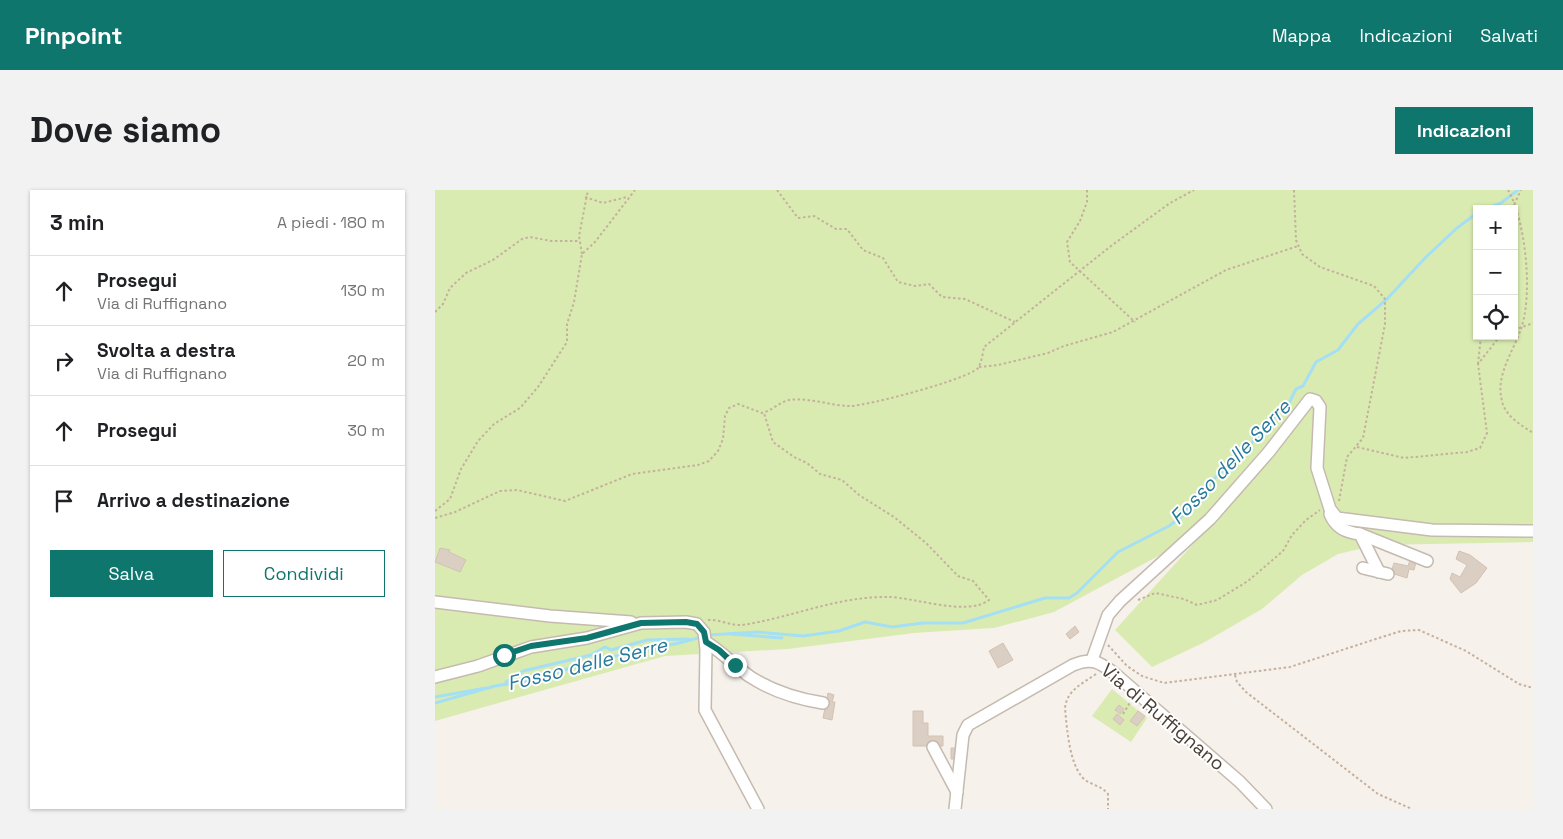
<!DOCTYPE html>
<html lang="it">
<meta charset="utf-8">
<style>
:root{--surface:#fff;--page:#f2f2f2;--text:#202124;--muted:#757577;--line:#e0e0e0;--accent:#0f766e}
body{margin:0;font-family:"Space Grotesk",sans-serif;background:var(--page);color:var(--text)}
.controls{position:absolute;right:15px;top:15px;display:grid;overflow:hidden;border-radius:0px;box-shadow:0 1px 4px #0004}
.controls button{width:45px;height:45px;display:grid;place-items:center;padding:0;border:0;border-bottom:1px solid var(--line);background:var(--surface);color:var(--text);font:25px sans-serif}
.stop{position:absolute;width:15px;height:15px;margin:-11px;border:4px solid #0f766e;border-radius:50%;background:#fff}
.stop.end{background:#0f766e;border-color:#fff;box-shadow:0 1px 5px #0008}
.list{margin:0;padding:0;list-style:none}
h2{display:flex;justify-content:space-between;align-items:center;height:65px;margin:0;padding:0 20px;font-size:21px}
h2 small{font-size:16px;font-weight:400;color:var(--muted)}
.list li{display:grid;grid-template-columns:32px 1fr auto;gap:15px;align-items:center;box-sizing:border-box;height:70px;padding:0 20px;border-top:1px solid var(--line)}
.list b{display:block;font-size:19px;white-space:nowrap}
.list p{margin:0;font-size:16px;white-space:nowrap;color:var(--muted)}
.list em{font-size:16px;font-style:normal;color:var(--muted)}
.actions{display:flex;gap:10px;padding:15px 20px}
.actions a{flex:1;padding:11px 0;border:1px solid var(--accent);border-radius:0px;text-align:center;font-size:18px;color:var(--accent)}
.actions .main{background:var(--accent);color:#fff}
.icon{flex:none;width:28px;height:28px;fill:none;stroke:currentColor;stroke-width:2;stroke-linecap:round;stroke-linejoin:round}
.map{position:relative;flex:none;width:1098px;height:619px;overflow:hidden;border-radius:0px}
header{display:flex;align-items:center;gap:30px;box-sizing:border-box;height:70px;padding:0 25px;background:var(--accent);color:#fff}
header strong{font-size:24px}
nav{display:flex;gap:28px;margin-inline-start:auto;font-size:18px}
.intro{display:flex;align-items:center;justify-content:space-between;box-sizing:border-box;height:120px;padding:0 30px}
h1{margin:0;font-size:35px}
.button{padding:12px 22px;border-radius:0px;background:var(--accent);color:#fff;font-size:18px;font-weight:700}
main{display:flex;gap:30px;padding:0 30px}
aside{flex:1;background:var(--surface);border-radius:0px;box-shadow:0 1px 4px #0004}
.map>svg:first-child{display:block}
.green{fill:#daebb2;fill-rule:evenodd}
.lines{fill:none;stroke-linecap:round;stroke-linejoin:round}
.stream{stroke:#a5dff4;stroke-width:3}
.building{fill:#dbcec2;stroke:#d3c2b2}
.minor-casing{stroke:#c5baaf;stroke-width:14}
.path{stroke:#c4b19d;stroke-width:2;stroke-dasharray:2.5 2.5;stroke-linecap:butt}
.minor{stroke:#fff;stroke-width:11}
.route{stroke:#0f766e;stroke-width:6}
.labels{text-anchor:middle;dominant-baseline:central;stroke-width:4;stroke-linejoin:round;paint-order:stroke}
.street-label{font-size:19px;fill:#4b4138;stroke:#fff}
.water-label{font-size:20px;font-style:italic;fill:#267a9b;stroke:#fff}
</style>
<header>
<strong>Pinpoint</strong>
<nav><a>Mappa</a><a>Indicazioni</a><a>Salvati</a></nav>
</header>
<div class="intro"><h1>Dove siamo</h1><a class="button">Indicazioni</a></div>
<main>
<aside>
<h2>3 min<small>A piedi · 180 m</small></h2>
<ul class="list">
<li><svg class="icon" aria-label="ahead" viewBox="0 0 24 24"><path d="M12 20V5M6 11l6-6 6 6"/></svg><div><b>Prosegui</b><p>Via di Ruffignano</p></div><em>130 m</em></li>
<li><svg class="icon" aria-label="right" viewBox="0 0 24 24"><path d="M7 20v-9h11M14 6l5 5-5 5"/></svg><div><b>Svolta a destra</b><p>Via di Ruffignano</p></div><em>20 m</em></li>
<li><svg class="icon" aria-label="ahead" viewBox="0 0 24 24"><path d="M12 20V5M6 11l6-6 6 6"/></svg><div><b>Prosegui</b></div><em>30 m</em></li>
<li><svg class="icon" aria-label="arrive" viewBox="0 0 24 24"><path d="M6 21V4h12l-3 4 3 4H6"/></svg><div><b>Arrivo a destinazione</b></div></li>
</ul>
<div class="actions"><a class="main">Salva</a><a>Condividi</a></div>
</aside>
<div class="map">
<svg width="1098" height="619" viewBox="0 0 1098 619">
<rect width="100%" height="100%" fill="#f6f1eb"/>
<!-- green -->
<g class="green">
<path d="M 0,0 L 1098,0 L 1098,352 L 942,355 L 903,364 L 867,385 L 827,419 L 768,453 L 717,477 L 680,440 L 770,341 L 619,422 L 559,438 L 479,443 L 353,459 L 230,466 L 0,531 ZM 1042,19 L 1079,19 L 1079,146 L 1042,146 Z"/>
<polygon points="677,499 712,528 696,552 657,526"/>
</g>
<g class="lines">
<!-- stream -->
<g class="stream">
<polyline points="1050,19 1066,13 1083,0"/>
<polyline points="296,444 347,448"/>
<polyline points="71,492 88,481 156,465 170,457 176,460 212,450 253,449"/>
<polyline points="0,507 51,498"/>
<polyline points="0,513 60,496 98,490 157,471 244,453 274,445 322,442 368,446 404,441 430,432 457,437 488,433 528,433 610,408 634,408 642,403 683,362 734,336 747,326 758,309 828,242 845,219 854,213 861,199 868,196 881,172 903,160 923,134 952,109 990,68 1022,38 1042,23"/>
</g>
</g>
<!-- building -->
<g class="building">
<polygon points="5,358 15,360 14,362 31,370 25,382 0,372"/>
<polygon points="1024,361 1035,365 1052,378 1041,393 1026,403 1015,389 1017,383 1025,387 1032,375 1021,369"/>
<polygon points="975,370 981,372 979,380 974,379 972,388 956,383 959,373 973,376"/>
<polygon points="640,436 644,442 635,449 631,444"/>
<polygon points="568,453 578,470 563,478 554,461"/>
<polygon points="393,503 399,505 397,512 400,512 397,530 388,528"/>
<polygon points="684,515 689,519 685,524 680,520"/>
<polygon points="478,521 488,521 488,533 493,533 493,546 508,546 508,556 478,556"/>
<polygon points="703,521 710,526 702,536 695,531"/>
<polygon points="682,524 689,530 685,535 678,529"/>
<polygon points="516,558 523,558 522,569 516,569"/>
</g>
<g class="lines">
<defs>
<g id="minor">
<path d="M 895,324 C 901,338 910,342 925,344 L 944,382"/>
<polyline points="925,344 992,371"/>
<polyline points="928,378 953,384"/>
<polyline points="0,412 115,426 196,432"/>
<path d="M 271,452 C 287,462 299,475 314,486 C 335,500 363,509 388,513"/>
<polyline points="657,470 673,425 685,411 775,329 833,263 875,209 881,211 885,217 882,278 895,319 902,328 997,340 1098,341"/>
<polyline points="0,487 43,476 96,457 152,448 206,433 251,432 262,434 269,442 271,459 270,520 323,619"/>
<polyline points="498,557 522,602"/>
<path d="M 520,619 L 528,545 L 533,535 L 638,475 C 657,467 664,472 679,483 L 805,592 L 831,619"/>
</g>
</defs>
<!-- minor casing -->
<use href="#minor" class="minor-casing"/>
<!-- path -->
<g class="path">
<polyline points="342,0 363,28 379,26 401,39 412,39 428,60 448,68 463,92 480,96 494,94 507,107 530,109 580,132"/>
<polyline points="652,0 652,12 645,31 632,52 635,72 700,132"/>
<polyline points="859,0 861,50 867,64 885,77 939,96 950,109 950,134 928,248 912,267 904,311"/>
<path d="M 1073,0 C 1091,31 1098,105 1086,139 C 1078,162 1060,186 1067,211 C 1070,226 1086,235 1098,243"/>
<polyline points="150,7 168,13 192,7"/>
<polyline points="1077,19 1086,0"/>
<polyline points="147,64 144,46 153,0"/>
<polyline points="0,122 8,114 15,98 31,83 58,70 87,49 95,47 116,51 143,51"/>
<polyline points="1079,140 1098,133"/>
<polyline points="1043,174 1046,146"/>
<polyline points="544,177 563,175 613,163 629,156 678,142 791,80 863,56"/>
<polyline points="922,257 969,268 1032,262 1045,258 1052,243 1043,174 1065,146"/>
<polyline points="0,321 15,309 26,279 43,251 59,234 85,218 103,197 132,152 132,134 139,112 147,64 160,52 200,0"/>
<path d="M 0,328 L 20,322 L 65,301 L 82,300 L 130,311 L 197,284 L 263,275 L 274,271 L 283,261 L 288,249 L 290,226 L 294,218 L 303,214 L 327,223 C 336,221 345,212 354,210 C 374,207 396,216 415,216 C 432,216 534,189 543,178 C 546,174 548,163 549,157 L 676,56 L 735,13 L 759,0"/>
<polyline points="703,410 720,403 749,409 762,415 782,410 813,391 848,361 857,345 871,330 885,320"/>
<path d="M 273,430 C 284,429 296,436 307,435 C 355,428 403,406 453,407 C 479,407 532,427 554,410 L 538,391 L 523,386 L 491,353 L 459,327 L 424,305 L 407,290 L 385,284 L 372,273 L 359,267 L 338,252 L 329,223"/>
<polyline points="673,455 692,476 707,486 729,493 855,477 947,447 966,441 984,440 1031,461 1084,494 1098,498"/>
<path d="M 661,484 C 647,494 632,500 630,518 C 632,539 634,571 647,587 C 654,595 666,595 673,604 L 673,619"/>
<polyline points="800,485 802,492 811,502 943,604 977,619"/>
<polyline points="688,524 696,511"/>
</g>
<!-- minor -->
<use href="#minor" class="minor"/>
</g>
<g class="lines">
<!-- route -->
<polyline class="route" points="69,465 96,456 152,448 206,433 251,432 262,434 269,442 271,452 284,460 300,475"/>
</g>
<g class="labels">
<!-- street labels -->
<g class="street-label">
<text transform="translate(728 527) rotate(40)">Via di Ruffignano</text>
</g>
<!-- water labels -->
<g class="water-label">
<text transform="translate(795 272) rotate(-46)">Fosso delle Serre</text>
<text transform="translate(152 474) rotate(-14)">Fosso delle Serre</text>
</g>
</g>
</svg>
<div class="controls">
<button>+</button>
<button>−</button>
<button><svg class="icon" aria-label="locate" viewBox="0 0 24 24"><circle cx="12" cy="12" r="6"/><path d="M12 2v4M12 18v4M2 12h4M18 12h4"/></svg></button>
</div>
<div class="stop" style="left:69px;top:465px"></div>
<div class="stop end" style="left:300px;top:475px"></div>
</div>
</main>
